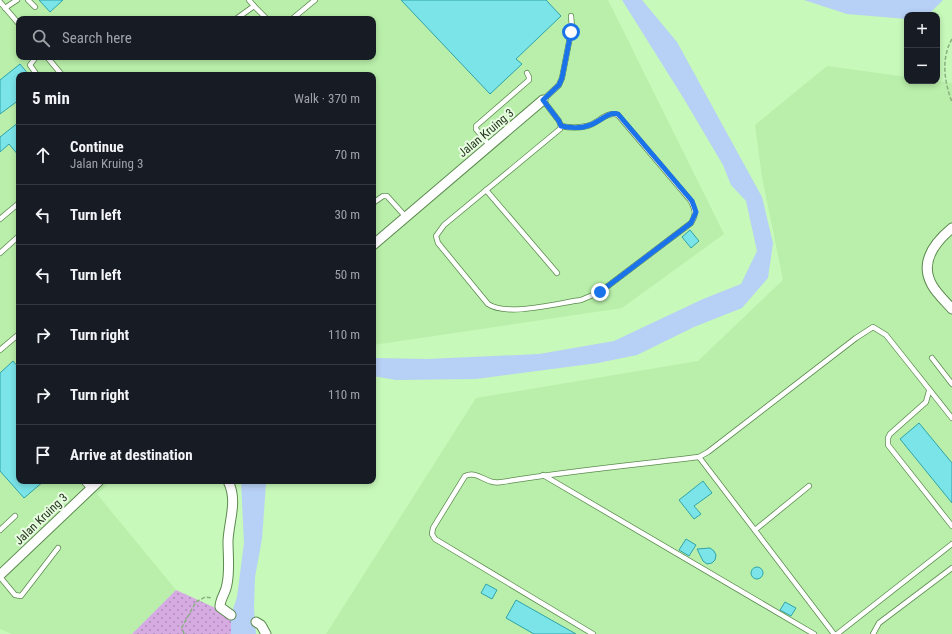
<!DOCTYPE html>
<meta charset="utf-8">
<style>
:root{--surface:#171b24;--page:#20242c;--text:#f1f3f6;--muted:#9ea1a6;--line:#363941}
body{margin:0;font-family:"Roboto Condensed",sans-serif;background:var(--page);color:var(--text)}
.controls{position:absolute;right:12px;top:12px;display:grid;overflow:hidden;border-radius:8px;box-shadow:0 2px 6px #0003}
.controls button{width:36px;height:36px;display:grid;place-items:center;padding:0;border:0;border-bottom:1px solid var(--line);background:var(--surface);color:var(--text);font:20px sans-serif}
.stop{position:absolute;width:12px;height:12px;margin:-9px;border:3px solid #1a73e8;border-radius:50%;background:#fff}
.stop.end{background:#1a73e8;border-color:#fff;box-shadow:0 1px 4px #0008}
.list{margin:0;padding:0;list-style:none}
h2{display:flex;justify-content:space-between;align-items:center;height:52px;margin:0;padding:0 16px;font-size:17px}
h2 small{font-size:13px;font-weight:400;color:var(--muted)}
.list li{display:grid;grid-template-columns:26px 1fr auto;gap:12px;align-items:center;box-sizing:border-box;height:60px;padding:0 16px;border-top:1px solid var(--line)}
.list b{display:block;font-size:15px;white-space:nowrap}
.list p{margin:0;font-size:13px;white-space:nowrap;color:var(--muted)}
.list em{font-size:13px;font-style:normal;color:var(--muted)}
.icon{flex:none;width:22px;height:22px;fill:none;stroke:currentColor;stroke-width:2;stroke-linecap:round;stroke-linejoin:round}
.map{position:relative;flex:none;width:952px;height:634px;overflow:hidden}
.search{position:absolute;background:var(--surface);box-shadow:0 2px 6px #0003;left:16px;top:16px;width:360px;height:44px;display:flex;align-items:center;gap:10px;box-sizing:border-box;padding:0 14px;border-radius:8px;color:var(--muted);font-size:15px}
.panel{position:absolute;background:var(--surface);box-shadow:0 2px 6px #0003;left:16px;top:72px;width:360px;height:412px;border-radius:8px}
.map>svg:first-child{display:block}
.built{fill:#b9efaa;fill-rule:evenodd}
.grass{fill:url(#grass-dots)}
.water{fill:#b7d0f5}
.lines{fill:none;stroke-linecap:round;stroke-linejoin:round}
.river{stroke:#b7d0f5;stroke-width:14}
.building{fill:#7ae4e8;stroke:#31a3a7}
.service-casing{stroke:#5c8a4f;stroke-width:6}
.minor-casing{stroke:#5c8a4f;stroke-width:11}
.path{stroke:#89b07f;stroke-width:1.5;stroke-dasharray:4 2;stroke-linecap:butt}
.service{stroke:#fff;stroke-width:4.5}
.minor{stroke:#fff;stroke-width:9}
.route{stroke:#1a73e8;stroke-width:5}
.labels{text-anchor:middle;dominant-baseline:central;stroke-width:4;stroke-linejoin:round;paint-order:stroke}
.street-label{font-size:12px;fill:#23361d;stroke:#e9fde3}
</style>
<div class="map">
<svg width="952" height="634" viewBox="0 0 952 634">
<defs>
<pattern id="grass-dots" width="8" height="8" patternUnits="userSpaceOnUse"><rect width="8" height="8" fill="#d6abe2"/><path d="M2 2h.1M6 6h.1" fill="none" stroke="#ad8cb7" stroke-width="1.8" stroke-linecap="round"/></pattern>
</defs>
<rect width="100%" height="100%" fill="#c7f9ba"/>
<!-- built -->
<g class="built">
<path d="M 0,0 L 608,0 L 724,234 L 622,308 L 373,345 L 373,75 L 19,75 L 19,481 L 112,481 L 97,494 L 176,590 L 132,634 L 12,634 L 0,629 ZM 19,19 L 373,19 L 373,57 L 19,57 Z"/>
<polygon points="827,66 907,77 907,81 937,81 952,83 952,634 326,634 476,398 698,361 783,280 762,177 755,125"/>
</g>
<!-- grass -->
<polygon class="grass" points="176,590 231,615 231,634 132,634"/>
<!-- water -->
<g class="water">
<polygon points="622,0 642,0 677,42 762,197 773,243 768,278 742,308 694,327 637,355 598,363 476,379 396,380 373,376 373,358 427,359 539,354 614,341 703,299 741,284 757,251 746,201 731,185 723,165 684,99"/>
<polygon points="804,0 943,0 928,15 907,15 907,19 847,14"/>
<polygon points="241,481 264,481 266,484 262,539 255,577 254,608 256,634 231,634 231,615 237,597 244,543"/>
</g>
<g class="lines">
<!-- river -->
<polyline class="river" points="373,369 458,372"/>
</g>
<!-- building -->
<g class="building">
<polygon points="39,0 63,0 50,12"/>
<polygon points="401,0 546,0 561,16 516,59 522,64 490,94"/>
<polygon points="20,64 29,75 19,75 19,100 0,114 0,80"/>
<polygon points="19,122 19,156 9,144 0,152 0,137"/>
<polygon points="690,230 699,241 691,248 682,237"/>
<polygon points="13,361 19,368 19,481 44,481 24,498 0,471 0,373"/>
<polygon points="919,423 952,463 952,503 900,439"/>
<polygon points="703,481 712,493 694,506 701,514 694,519 679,500"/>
<polygon points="686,539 696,545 689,556 679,550"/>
<polygon points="710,548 714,551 716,555 715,560 712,563 707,564 703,561 697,549"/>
<circle cx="757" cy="573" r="6"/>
<polygon points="486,584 497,590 492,599 481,593"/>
<polygon points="516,600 576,634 534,634 506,618"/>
<polygon points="785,602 796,608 791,616 780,610"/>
</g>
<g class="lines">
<defs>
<g id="service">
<polyline points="28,0 35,7"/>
<polyline points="0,2 19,24"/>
<polyline points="254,6 267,19"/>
<polyline points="5,8 17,0"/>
<polyline points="236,19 254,6 249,0"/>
<polyline points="292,19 315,0"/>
<polyline points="36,57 30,65 37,75"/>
<polyline points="47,57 62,75"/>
<path d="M 561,126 C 570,128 578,128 587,126 C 597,124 608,110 618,115 L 691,201 C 695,210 697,214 691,223 L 600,292 L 581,300 C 558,303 507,317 488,304 L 438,243 L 436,236 L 444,225 L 560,129 L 561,126 L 559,121 L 543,100 L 559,85 L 562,78 L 572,27 L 571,16"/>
<polyline points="489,145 476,129 476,126 529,80 529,77 527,73"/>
<polyline points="486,190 557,273"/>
<polyline points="373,203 383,196 387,196 405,216"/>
<polyline points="0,219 19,203"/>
<polyline points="0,253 19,236"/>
<polyline points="0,350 19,334"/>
<polyline points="932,358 952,384"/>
<polyline points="929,391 926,402 890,434 888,438 888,445 952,526"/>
<polyline points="699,457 834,634"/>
<polyline points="543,475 814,634"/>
<polyline points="83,481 90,489"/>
<polyline points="0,530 15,516"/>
<polyline points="755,530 809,486"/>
<polyline points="0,577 15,595 21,596 58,548"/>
<path d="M 593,634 L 435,539 L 432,534 L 433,528 L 465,476 C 479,470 485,485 502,482 C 567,471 633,465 699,457 L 708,452 L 856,338 L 873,327 L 886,335 L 952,418"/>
<polyline points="837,634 952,544"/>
<polyline points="873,634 879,623 952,568"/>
</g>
<g id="minor">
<path d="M 952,228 C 935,242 919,262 932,285 C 937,294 946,302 952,309"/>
<polyline points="373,245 543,100"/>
<path d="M 228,481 C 238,501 229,520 228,541 C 228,556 230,570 227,584 C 226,593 220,598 220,607 L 231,615"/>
<polyline points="0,575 99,481"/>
<polyline points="256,622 261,625 266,634"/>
</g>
</defs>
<!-- service casing -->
<use href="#service" class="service-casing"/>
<!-- minor casing -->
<use href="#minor" class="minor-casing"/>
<!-- path -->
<g class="path">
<path d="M 952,39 C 941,58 944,81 952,102"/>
<polyline points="184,634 182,627 196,602 205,597 212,598"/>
</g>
<!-- service -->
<use href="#service" class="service"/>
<!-- minor -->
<use href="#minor" class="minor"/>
</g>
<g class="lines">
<!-- route -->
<path class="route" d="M 571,32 L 562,78 L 559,85 L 543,100 L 559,121 L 561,126 C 571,128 581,129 590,125 C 599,122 609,111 618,114 L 692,201 L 696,212 L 691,223 L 600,292"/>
</g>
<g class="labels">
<!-- street labels -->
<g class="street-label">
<text transform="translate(486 133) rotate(-40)">Jalan Kruing 3</text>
<text transform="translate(41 519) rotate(-44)">Jalan Kruing 3</text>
</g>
</g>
</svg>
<div class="controls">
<button>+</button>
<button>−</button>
</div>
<div class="stop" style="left:571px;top:32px"></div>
<div class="stop end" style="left:600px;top:292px"></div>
<div class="search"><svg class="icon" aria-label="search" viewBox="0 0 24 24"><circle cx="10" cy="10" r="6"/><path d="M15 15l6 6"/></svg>Search here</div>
<section class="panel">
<h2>5 min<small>Walk · 370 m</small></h2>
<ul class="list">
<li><svg class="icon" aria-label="ahead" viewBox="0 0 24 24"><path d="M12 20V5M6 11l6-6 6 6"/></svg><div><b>Continue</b><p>Jalan Kruing 3</p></div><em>70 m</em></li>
<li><svg class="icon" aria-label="left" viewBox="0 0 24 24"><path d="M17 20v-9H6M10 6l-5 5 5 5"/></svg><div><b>Turn left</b></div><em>30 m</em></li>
<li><svg class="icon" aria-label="left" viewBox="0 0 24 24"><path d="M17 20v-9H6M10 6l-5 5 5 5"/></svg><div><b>Turn left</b></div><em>50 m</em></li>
<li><svg class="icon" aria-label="right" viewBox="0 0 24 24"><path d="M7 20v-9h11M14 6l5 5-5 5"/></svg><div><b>Turn right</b></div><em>110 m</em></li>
<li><svg class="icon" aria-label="right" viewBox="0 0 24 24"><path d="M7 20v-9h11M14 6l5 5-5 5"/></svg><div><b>Turn right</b></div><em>110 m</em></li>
<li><svg class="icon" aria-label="arrive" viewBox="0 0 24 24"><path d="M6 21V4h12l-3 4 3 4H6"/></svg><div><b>Arrive at destination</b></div></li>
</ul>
</section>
</div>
